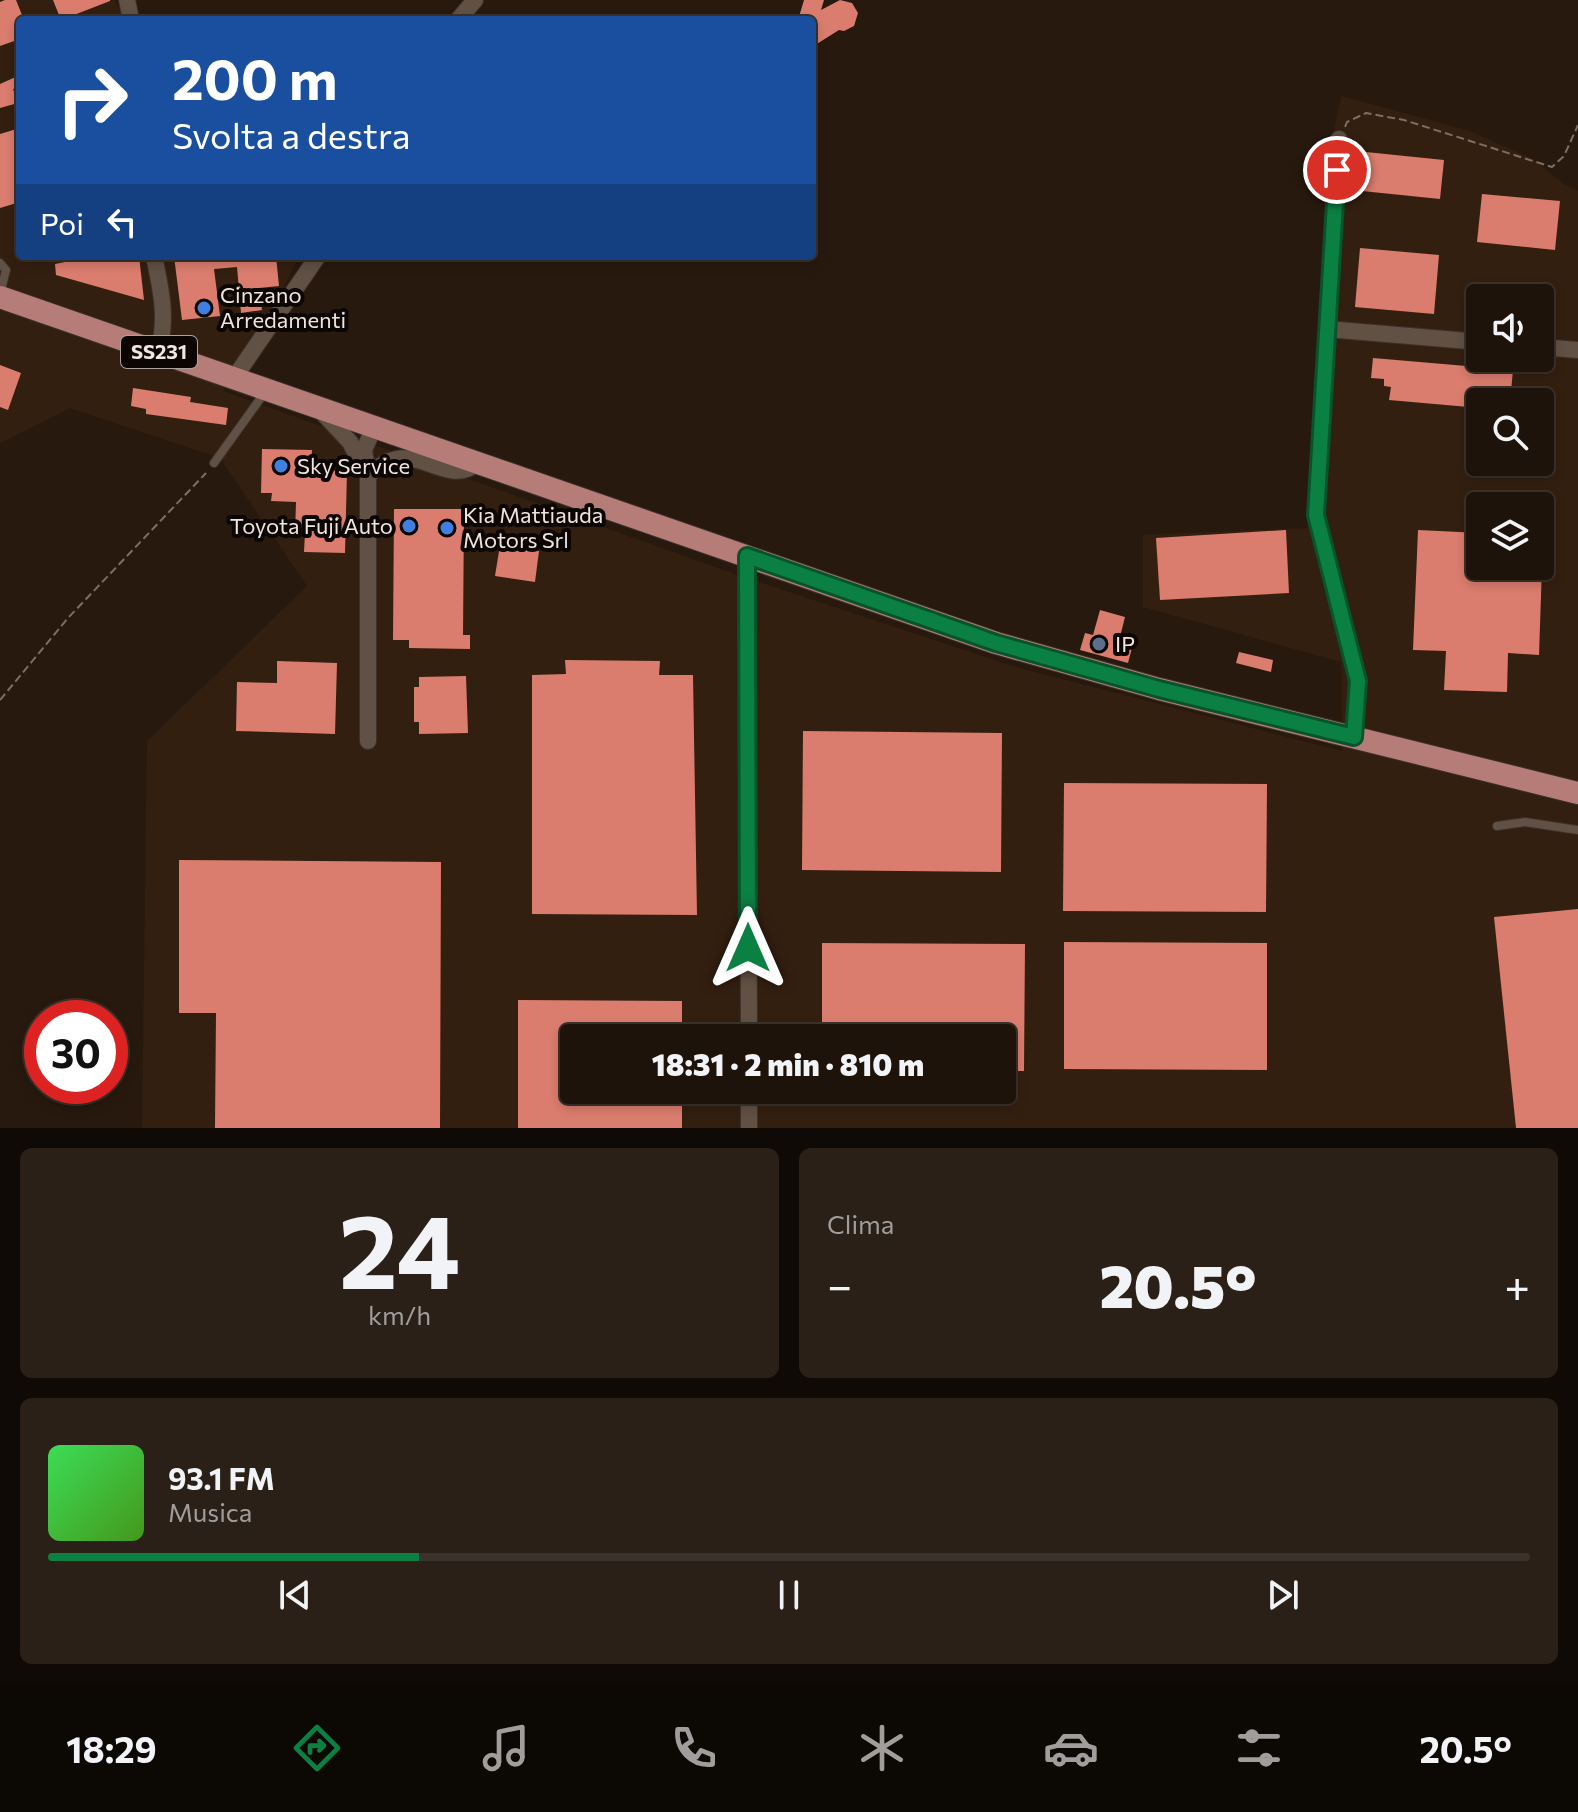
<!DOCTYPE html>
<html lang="it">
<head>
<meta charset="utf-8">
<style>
  :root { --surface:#1d130a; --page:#2a2018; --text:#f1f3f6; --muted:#a09e9c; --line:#3b322b; --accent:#0b8043 }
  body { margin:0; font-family:Commissioner,sans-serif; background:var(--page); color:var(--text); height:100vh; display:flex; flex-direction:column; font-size:30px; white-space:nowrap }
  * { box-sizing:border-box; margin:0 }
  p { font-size:26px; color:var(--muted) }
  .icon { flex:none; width:44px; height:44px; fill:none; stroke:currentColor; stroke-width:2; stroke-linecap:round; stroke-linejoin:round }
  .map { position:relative; height:1128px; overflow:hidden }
  .panel { display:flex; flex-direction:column; gap:20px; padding:20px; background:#100a06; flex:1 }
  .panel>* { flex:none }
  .hud { position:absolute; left:16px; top:16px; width:800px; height:244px; border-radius:8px; box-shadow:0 4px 12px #0003,0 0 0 2px var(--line); background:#1a4fa0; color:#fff; overflow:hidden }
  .buttons { position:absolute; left:1466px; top:284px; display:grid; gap:16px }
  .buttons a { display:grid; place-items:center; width:88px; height:88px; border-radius:8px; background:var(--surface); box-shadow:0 4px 12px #0003,0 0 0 2px var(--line); font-size:40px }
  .speed { position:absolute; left:24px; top:1000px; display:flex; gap:16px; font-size:40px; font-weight:700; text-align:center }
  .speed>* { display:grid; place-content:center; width:104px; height:104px; border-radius:50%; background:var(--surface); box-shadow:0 4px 12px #0003,0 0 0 2px var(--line); line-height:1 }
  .speed .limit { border:12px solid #d22; background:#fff; color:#111 }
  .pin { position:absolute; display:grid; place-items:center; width:68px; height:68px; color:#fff; margin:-34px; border:4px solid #fff; border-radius:50%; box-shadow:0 2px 8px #0007 }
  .me { position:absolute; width:88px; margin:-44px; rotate:0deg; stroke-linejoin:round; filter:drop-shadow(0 0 6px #0008) }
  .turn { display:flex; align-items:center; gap:28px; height:168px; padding:0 24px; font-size:36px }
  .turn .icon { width:104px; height:104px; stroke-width:2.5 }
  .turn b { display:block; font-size:56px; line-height:68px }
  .then { display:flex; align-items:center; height:76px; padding:0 24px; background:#0003; gap:16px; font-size:30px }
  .big { font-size:60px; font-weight:800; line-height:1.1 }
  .panel .tile { flex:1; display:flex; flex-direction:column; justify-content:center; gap:12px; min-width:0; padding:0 28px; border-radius:12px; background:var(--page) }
  .panel .dial { align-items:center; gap:0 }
  .dial b { font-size:104px; line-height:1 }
  .song { display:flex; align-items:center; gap:24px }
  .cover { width:96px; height:96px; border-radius:12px; background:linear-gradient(135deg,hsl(130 70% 55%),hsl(100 70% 35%)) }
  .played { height:8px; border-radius:4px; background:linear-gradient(90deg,var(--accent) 25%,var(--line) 25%) }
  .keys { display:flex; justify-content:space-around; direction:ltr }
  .heat { display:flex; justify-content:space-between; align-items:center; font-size:44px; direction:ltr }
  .panel .tiles { flex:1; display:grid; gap:20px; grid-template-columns:1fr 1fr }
  .tile:last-child { grid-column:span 2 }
  .trip { position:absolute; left:560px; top:1024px; width:456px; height:80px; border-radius:8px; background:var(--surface); box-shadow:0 4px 12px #0003,0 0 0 2px var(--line); font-weight:800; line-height:80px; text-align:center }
  .menu { display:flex; height:128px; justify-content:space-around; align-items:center; background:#0c0804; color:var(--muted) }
  .menu .icon { width:56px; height:56px }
  .menu .current { color:var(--accent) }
  .menu b { font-size:36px; color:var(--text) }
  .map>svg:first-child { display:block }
</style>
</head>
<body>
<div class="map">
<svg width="1578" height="1128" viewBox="0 0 1578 1128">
  <rect width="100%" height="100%" fill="#27190e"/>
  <path fill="#331f10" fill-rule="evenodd" d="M 0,0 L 115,0 L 123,20 L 20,20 L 20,256 L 299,256 L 270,314 L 231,366 L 223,391 L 729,572 L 1019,668 L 1342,751 L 1341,662 L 1143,607 L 1143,535 L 1308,528 L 1334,131 L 1341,96 L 1467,130 L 1533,159 L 1564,184 L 1578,191 L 1578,1128 L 142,1128 L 147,741 L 307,586 L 220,458 L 70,408 L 0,443 ZM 1480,298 L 1540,298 L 1540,358 L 1480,358 ZM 1480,402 L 1540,402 L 1540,462 L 1480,462 ZM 1480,506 L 1540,506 L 1540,566 L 1480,566 ZM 574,1038 L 1002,1038 L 1002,1090 L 574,1090 Z"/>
  <g fill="#da7d6e">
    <path d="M 5,0 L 16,0 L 24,20 L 20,20 L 20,39 L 0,46 L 0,2 Z"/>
    <path d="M 53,0 L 110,0 L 110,1 L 61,20 Z"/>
    <path d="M 804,0 L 824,0 L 821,10 L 840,0 L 852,3 L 858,13 L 854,26 L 844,31 L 839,30 L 812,47 L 812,20 L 798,20 Z"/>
    <path d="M 20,75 L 20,87 L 13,89 L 18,103 L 0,108 L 0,84 Z"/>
    <path d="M 20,128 L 20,202 L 0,208 L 0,134 Z"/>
    <path d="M 1366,152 L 1444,160 L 1440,199 L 1362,191 Z"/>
    <path d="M 1482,194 L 1560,201 L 1555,250 L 1477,242 Z"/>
    <path d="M 1360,248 L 1439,255 L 1434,314 L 1355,307 Z"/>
    <path d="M 95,256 L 139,256 L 144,300 L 56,275 L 55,264 Z"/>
    <path d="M 174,256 L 276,256 L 279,286 L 259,288 L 262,310 L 241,313 L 237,267 L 214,269 L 220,316 L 182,320 Z"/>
    <path d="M 1373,358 L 1513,370 L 1510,402 L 1480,402 L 1480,408 L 1389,400 L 1391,387 L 1384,386 L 1384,379 L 1371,378 Z"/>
    <path d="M 0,365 L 21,373 L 8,410 L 0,407 Z"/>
    <path d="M 133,388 L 191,397 L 190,402 L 228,408 L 226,425 L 146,414 L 146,409 L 131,406 Z"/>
    <path d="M 262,449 L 312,450 L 311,470 L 347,471 L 345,553 L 304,552 L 305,533 L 295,533 L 296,502 L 271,501 L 272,493 L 261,493 Z"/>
    <path d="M 394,509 L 464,509 L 463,635 L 470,635 L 470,649 L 409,648 L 409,640 L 393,640 Z"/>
    <path d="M 1286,530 L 1289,593 L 1160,600 L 1156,538 Z"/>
    <path d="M 1418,530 L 1480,533 L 1480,566 L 1542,566 L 1539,655 L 1508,653 L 1507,692 L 1444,690 L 1446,651 L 1413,650 Z"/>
    <path d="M 500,545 L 539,551 L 535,582 L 495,576 Z"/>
    <path d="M 1100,610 L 1125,617 L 1119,641 L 1133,644 L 1128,663 L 1080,650 L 1085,633 L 1093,635 Z"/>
    <path d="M 1239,652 L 1273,660 L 1271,672 L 1236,663 Z"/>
    <path d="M 565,660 L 660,661 L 659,675 L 693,675 L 697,915 L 532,914 L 532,675 L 566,674 Z"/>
    <path d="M 277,661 L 337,663 L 335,734 L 236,731 L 237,682 L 277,683 Z"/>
    <path d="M 466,676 L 468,733 L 419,734 L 419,722 L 414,722 L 414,687 L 419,687 L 419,677 Z"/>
    <path d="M 803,731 L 1002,733 L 1001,872 L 802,870 Z"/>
    <path d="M 1064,783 L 1267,784 L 1266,912 L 1063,911 Z"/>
    <path d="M 179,860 L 441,862 L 440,1128 L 215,1128 L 216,1013 L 179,1013 Z"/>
    <path d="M 1578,909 L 1578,1128 L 1516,1128 L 1494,917 Z"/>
    <path d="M 1064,942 L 1267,943 L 1267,1070 L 1064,1069 Z"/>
    <path d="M 822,943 L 1025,944 L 1024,1071 L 1002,1071 L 1002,1038 L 822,1038 Z"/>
    <path d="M 518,1000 L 682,1001 L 682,1038 L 574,1038 L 574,1090 L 682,1090 L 682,1128 L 518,1128 Z"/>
  </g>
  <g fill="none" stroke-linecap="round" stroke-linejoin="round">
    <g stroke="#3c312c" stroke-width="10">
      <g id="service">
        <path d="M 0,263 L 6,270 L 0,294"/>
        <path d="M 214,463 L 265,392"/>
        <path d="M 1497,826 L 1525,822 L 1578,830"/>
      </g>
    </g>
    <g stroke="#3c312c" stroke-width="18">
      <g id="minor">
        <path d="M 127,0 L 131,20"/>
        <path d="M 458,20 L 475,0"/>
        <path d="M 1339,139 L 1316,515 L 1358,681 L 1354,737"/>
        <path d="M 154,256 C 161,290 168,319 158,352"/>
        <path d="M 1327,329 L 1480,342"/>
        <path d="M 1540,347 L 1578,350"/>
        <path d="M 234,378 L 318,256"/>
        <path d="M 319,409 L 350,442 L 363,467"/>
        <path d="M 368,475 C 376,469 385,461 396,459 C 427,453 450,485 478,463"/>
        <path d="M 747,556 L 749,1038"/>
        <path d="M 368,741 L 368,475 L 364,450 L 374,427"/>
        <path d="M 749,1090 L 749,1128"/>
      </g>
    </g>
    <g stroke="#3c312c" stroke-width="24">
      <path id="primary" d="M 0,297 L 996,643 L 1159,689 L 1578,793"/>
    </g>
    <g stroke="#7b6f65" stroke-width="2" stroke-dasharray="8 4" stroke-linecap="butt">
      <path d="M 1345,127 L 1347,122 L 1366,113 L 1404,120 L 1552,167 L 1564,156 L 1578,125"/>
      <path d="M 0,700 L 68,618 L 206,473"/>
    </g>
    <use href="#service" stroke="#615044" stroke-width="8"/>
    <use href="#minor" stroke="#615044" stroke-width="16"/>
    <use href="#primary" stroke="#b67c78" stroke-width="22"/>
  </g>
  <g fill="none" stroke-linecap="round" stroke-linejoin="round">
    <g stroke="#07532c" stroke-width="20">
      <path id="route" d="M 748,948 L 747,556 L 996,643 L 1159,689 L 1354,737 L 1358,681 L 1316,515 L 1337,170"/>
    </g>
    <use href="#route" stroke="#0b8043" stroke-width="14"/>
  </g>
  <g fill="#3f7fe0" stroke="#0b0603" stroke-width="3">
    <circle cx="204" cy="308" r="8"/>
    <circle cx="281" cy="466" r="8"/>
    <circle cx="409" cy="526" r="8"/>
    <circle cx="447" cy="528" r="8"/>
  </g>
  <circle fill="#5c6f8a" stroke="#0b0603" stroke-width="3" cx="1099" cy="644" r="8"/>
  <g text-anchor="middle" stroke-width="8" stroke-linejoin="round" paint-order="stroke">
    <rect fill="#0b0603" stroke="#aba29c" stroke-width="2" x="121" y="336" width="76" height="32" rx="6"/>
    <g font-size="20" font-weight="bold" fill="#efe5de">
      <text x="159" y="359">SS231</text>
    </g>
    <g font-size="22" fill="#efe5de" stroke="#0b0603" text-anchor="start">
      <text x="220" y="303">Cinzano<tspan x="220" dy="25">Arredamenti</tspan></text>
      <text x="297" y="474">Sky Service</text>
      <text x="463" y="523">Kia Mattiauda<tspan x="463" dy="25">Motors Srl</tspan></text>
      <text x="393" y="534" text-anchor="end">Toyota Fuji Auto</text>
      <text x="1115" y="652">IP</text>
    </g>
  </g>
</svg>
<div class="buttons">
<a><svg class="icon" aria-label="sound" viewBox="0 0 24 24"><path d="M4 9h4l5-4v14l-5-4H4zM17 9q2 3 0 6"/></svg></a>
<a><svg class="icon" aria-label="search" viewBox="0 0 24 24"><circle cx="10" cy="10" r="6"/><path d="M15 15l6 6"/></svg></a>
<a><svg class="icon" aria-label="layers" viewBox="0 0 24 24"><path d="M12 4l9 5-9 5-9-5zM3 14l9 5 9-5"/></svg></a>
</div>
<div class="speed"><div class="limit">30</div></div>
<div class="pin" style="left:1337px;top:170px;background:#d93025"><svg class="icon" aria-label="arrive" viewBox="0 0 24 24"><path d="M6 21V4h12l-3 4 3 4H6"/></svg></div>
<svg class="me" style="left:748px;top:948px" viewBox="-20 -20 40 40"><path d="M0-17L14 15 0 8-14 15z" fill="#0b8043" stroke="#fff" stroke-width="4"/></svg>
<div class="trip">18:31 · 2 min · 810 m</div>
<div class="hud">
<div class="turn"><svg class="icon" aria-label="right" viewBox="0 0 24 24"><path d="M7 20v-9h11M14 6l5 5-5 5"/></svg><div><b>200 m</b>Svolta a destra</div></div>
<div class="then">Poi<svg class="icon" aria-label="left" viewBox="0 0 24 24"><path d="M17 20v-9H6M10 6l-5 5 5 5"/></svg></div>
</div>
</div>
<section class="panel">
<div class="tiles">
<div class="tile dial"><b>24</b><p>km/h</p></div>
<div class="tile"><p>Clima</p>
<div class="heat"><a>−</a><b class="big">20.5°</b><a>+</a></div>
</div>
<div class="tile">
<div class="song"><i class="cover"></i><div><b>93.1 FM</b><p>Musica</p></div></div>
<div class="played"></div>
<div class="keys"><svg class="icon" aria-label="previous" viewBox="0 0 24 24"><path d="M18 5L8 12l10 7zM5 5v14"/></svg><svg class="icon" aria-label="pause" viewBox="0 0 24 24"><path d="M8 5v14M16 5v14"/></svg><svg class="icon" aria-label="next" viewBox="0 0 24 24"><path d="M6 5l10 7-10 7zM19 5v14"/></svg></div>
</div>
</div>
</section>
<nav class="menu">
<b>18:29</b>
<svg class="icon current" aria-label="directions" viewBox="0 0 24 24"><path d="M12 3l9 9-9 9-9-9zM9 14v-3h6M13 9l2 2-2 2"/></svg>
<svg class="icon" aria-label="music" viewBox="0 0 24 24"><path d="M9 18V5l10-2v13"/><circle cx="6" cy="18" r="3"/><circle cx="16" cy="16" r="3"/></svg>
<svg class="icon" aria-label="phone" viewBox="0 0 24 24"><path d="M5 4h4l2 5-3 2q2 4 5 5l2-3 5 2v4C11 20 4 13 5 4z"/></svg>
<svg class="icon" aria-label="climate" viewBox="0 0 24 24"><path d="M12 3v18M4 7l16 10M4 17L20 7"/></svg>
<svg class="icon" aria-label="car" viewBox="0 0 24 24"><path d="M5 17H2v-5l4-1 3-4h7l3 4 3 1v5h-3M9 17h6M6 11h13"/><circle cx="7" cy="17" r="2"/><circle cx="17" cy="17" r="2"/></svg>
<svg class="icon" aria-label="filters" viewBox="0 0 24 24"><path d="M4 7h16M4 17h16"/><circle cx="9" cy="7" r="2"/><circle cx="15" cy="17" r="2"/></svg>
<b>20.5°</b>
</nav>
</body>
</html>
